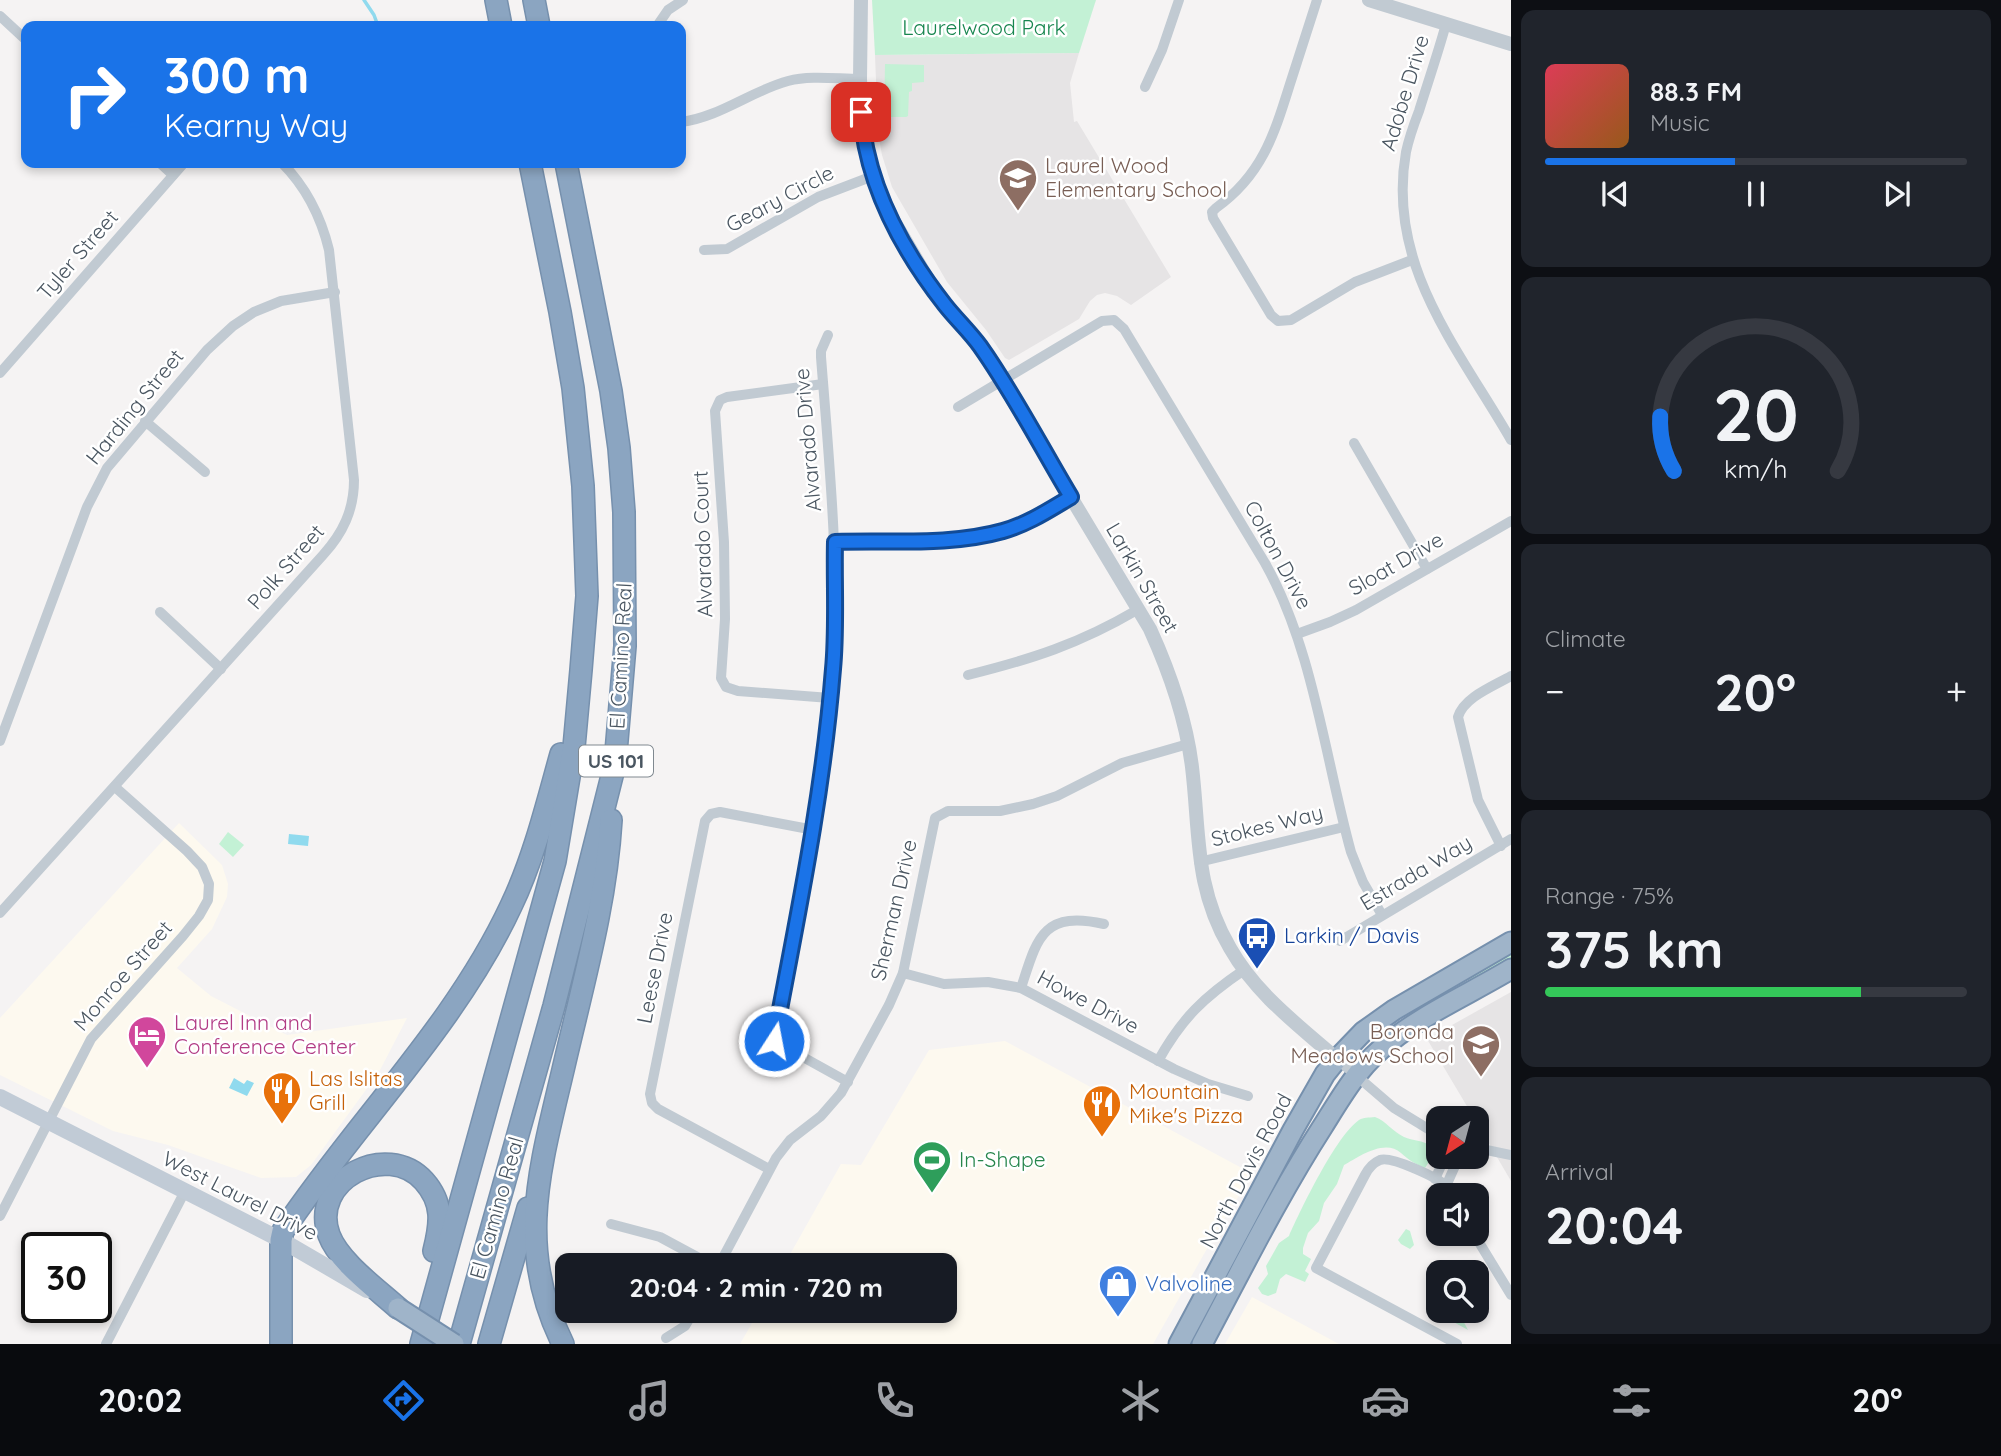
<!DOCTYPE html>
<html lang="en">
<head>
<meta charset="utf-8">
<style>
  :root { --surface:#171b24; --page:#20242c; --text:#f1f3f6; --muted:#9ea1a6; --line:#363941; --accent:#1a73e8 }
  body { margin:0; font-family:Quicksand,sans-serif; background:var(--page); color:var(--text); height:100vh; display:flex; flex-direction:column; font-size:26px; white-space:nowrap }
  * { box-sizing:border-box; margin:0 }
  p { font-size:23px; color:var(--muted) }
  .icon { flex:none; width:38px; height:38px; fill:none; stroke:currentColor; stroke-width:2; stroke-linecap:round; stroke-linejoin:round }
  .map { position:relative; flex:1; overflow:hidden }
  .panel { display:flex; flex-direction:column; gap:10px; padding:10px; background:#0d0f14; width:490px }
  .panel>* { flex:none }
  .guide { position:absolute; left:21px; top:21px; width:665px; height:147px; border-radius:14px; box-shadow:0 4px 10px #0003; background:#1a73e8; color:#fff; overflow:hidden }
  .needle { width:46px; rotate:216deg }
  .buttons { position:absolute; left:1426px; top:1106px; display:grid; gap:14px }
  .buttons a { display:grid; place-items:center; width:63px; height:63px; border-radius:14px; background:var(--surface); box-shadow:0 4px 10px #0003; font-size:35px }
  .speed { position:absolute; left:21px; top:1232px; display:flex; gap:14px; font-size:35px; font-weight:700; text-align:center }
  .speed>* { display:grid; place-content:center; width:91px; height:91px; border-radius:50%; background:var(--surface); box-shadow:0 4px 10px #0003; line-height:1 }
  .speed .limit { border:4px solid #111; border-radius:10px; background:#fff; color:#111 }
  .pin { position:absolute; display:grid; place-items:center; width:60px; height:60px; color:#fff; margin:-30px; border-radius:14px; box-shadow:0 4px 10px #0006 }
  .me { position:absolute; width:77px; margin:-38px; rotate:11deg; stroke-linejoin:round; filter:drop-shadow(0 0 5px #0008) }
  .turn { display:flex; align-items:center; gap:24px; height:147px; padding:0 28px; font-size:32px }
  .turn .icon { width:91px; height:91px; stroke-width:2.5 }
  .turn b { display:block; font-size:49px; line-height:60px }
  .big { font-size:52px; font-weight:800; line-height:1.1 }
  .panel .widget { flex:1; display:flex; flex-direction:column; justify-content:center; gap:10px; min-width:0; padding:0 24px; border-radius:14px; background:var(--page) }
  .panel .dial { align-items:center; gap:0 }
  .dial svg { height:182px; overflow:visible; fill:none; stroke:var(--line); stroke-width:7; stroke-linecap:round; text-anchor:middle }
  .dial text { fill:var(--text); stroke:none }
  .song { display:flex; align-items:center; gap:21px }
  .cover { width:84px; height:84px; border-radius:10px; background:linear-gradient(135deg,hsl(350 70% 55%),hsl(30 70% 35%)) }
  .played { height:7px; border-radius:4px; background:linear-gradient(90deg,var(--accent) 45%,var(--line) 45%) }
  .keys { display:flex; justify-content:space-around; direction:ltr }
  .heat { display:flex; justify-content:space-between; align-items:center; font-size:38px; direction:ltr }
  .charge { height:10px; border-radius:5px; background:linear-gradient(90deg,#34c759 75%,var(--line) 0) }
  .trip { position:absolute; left:555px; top:1253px; width:402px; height:70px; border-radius:14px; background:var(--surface); box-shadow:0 4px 10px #0003; font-weight:800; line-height:70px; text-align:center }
  .dock { display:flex; height:112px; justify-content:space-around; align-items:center; background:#090b0e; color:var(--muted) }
  .dock .icon { width:49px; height:49px }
  .dock .on { color:var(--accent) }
  .dock b { font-size:32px; color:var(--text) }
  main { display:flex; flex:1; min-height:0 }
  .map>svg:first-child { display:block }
</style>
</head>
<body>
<main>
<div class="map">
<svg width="1511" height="1344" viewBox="0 0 1511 1344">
  <rect width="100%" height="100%" fill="#f5f3f3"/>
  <g fill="#fdf9ef">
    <path d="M 179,823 L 222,865 L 228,884 L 227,897 L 212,929 L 177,968 L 211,996 L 287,1035 L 407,1018 L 379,1072 L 311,1165 L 296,1177 L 261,1178 L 168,1145 L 113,1131 L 0,1075 L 0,1018 Z"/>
    <path d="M 1005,1041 L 1253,1174 L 1221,1224 L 1153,1344 L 740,1344 L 759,1311 L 945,1311 L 945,1265 L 784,1265 L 841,1164 L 861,1165 L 929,1050 Z"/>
    <path d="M 1252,1297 L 1339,1344 L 1225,1344 Z"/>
  </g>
  <g fill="#e6e4e5">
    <path d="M 1079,53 L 1070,83 L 1074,122 L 1077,121 L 1171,277 L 1131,305 L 1117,296 L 1105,293 L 1097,295 L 1090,301 L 1079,319 L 1009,360 L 1005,358 L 986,330 L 947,282 L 892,187 L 882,155 L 878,133 L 875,55 Z"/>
    <path d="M 1511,992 L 1511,1181 L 1477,1123 L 1477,1118 L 1474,1118 L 1427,1039 Z"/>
  </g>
  <g fill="#c3f1d5">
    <path d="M 872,0 L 1096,0 L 1079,53 L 875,55 Z"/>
    <path d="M 885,64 L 924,65 L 924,82 L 912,83 L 912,91 L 909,92 L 908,116 L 906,117 L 884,117 Z"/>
    <path d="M 228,832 L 244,845 L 233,857 L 219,844 Z"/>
    <path d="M 1511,949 L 1511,960 L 1471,984 L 1467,978 Z"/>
    <path d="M 1375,1117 C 1386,1121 1393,1132 1404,1137 C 1413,1141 1422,1140 1432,1146 L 1434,1154 L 1425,1168 C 1414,1163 1410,1161 1401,1153 C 1385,1138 1358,1157 1344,1165 L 1337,1184 L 1324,1203 L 1319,1221 L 1308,1233 L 1303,1248 L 1303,1254 L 1311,1259 L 1305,1271 L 1309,1274 L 1305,1282 L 1286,1274 L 1280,1279 L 1276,1293 L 1268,1296 L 1262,1294 L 1258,1288 L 1268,1274 L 1266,1266 L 1279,1243 L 1289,1236 C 1301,1209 1336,1136 1359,1120 C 1364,1117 1368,1118 1375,1117 Z"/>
    <path d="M 1406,1229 L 1410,1231 L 1414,1245 L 1410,1249 L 1401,1244 L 1398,1240 Z"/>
    <path d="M 1438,1299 L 1438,1311 L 1458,1311 L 1468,1330 L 1432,1310 Z"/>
  </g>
  <g fill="#90daee">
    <path d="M 289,834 L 309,836 L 308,846 L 288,844 Z"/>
    <path d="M 234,1078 L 244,1084 L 247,1080 L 254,1083 L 247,1096 L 229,1088 Z"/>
  </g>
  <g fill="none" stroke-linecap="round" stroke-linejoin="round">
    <path stroke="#90daee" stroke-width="3.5" d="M 364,0 L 374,15 L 378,26"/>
    <g stroke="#7690ad" stroke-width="23">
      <g id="trunk">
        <path d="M 1179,1344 L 1293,1130 L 1325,1074 L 1337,1059 L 1363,1032 L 1394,1010 L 1511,942"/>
        <path d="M 1202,1344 C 1241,1271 1278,1196 1323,1126 C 1340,1099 1356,1071 1380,1050 C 1418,1016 1468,995 1511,969"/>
      </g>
    </g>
    <g stroke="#7690ad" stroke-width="24">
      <g id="motorway">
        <path d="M 496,0 L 501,26"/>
        <path d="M 534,0 L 539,26"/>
        <path d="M 398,1308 C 377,1289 339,1262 329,1235 C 309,1180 387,1140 424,1181 C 432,1190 438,1201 439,1214 C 440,1227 437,1239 434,1251"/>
        <path d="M 281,1344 L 281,1240 L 283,1231 C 356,1122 455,1026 511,906 C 534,858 547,804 561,754"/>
        <path d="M 421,1344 L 555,861 L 574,747 L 581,670 L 587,596 L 583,486 L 573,388 L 560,312 L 530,163"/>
        <path d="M 459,1344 L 554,1006 L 615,764 L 625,646 L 624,512 L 619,448 L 611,391 L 566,163"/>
        <path d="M 489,1344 L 528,1208"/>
        <path d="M 563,1344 C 515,1248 540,1168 563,1070 C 582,987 606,905 611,820"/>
      </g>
    </g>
    <g stroke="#c1cad2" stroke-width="10">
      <path d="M 1317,0 C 1308,28 1299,56 1290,84 C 1274,135 1262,175 1216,208 L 1212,212 L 1213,218 L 1271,315 L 1278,321 L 1291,320 L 1355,282 L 1412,260"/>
      <path d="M 0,16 L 26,40"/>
      <path d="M 1446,24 C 1438,53 1428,82 1419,111 C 1414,124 1409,138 1406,152 C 1386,265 1458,348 1511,440"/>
      <path d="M 657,26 L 668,10 L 683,0"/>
      <path d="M 1145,87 L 1162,50 L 1179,0"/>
      <path d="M 681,122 C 720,117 751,91 788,81 C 811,75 837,79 860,79"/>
      <path d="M 160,163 L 173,175"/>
      <path d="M 704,250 L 727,249 L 818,197 L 873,176"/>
      <path d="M 828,335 L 821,351 L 821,357 C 829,459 839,561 834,664 C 827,791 797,917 774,1041 L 848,1082"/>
      <path d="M 0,373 L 184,163"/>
      <path d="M 823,384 L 727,397 L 720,400 L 715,411 L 724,542 L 725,619 L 721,678 L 726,687 L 738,691 L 830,698"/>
      <path d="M 958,407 L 1102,321 L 1114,320 L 1124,329 L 1265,563 C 1313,648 1325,758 1351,852 L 1363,882 L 1382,915"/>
      <path d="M 145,421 L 205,472"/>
      <path d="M 1354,443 L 1427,569"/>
      <path d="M 835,542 C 888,540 951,546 1003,531 C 1028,524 1049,510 1071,497"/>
      <path d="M 160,612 L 221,669"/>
      <path d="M 1297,634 L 1330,622 L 1356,610 L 1511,521"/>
      <path d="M 968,675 C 1032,659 1079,644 1137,610"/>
      <path d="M 0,741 L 87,507 L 107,468 L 207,350 L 233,326 L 254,312 L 281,301 L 335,292"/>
      <path d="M 1501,846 L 1478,800 L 1458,717 C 1464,697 1494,686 1511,676"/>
      <path d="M 1199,862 L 1344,827"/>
      <path d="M 0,913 L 323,555 C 343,533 354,510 354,480 L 329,250 C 321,217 306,187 282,163"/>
      <path d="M 1340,941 L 1511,839"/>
      <path d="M 903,973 L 944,984 L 988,982 L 1021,988 L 1174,1069 L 1208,1084 L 1248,1096"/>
      <path d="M 1021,988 C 1037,939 1042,910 1104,924"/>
      <path d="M 1337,1059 L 1394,1108 L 1438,1135"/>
      <path d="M 1158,1061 C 1182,1018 1204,997 1244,970"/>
      <path d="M 1477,1148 L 1511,1155"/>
      <path d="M 769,1169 L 658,1109 L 652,1103 L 650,1094 L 705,821 L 711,814 L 720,812 L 814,830"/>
      <path d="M 1435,1179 L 1445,1157"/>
      <path d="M 1446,1186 L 1459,1157"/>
      <path d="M 1451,1195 C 1449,1192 1448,1188 1446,1186 C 1437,1177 1391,1156 1380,1160 C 1373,1163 1368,1169 1365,1175 L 1316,1268 L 1457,1344"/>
      <path d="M 0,1216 L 91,1039 L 183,936 L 199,916 L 208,900 L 209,884 L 202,867 L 187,851 L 115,787"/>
      <path d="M 611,1224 L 660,1237 L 712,1265"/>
      <path d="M 1474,1234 L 1511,1295"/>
      <path d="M 719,1265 L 776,1158 L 790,1140 L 821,1116 L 841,1093 L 889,1005 L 903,973 L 935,818 L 948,811 L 1000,811 L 1033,804 L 1057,796 L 1122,763 L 1188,744"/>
      <path d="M 666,1338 L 685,1326 L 694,1311"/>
      <path d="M 106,1344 L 184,1193"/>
    </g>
    <g stroke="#c1cad2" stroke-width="14">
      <path d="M 861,0 L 860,79 L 863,138 L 869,163 L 885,206 L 932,286 L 988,359 L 1150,629 C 1170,673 1186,718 1192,767 C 1200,833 1194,887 1230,948 C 1256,994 1298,1025 1337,1059"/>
      <path d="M 1369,0 L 1511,44"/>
    </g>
    <path stroke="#c1cbd6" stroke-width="16" d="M 0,1097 L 281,1240 L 367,1290"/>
    <use href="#trunk" stroke="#9fb4c9" stroke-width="19"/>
    <use href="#motorway" stroke="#8ba5c1" stroke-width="21"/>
    <g stroke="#7690ad" stroke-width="23" stroke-linecap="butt">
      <path id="trunk-bridge" d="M 398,1308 L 454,1344"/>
    </g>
    <use href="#trunk-bridge" stroke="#9fb4c9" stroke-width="19"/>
  </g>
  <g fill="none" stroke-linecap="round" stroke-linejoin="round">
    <g stroke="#114b97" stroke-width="18">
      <path id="route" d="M 774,1041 C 797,918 823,795 833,669 C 837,627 834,584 835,542 C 890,540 950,546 1003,531 C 1028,524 1049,510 1071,497 C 1041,447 1014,394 980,346 C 969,331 956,319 945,305 C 902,250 866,183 861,112"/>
    </g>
    <use href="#route" stroke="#1a73e8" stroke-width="12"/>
  </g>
  <defs>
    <g id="school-pin" transform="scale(2.0125)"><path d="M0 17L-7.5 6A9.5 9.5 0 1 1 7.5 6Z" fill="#8d6e63" stroke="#fff"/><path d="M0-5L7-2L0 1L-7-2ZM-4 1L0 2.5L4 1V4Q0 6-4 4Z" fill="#fff"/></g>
    <g id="bus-pin" transform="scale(2.0125)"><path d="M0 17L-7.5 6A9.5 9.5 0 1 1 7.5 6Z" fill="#1a4fb4" stroke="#fff"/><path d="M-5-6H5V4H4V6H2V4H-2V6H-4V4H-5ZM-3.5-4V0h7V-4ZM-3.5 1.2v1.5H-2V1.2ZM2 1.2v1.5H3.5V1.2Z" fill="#fff"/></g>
    <g id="hotel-pin" transform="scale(2.0125)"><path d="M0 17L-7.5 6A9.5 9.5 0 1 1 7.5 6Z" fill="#d1479c" stroke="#fff"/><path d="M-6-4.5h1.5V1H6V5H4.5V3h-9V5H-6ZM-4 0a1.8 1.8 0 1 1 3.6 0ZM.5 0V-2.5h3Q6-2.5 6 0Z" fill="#fff"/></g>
    <g id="restaurant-pin" transform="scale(2.0125)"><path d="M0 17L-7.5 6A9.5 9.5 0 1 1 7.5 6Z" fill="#e8710a" stroke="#fff"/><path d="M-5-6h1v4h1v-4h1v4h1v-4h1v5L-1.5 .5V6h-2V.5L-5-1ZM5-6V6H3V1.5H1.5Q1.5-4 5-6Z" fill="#fff"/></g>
    <g id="stadium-pin" transform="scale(2.0125)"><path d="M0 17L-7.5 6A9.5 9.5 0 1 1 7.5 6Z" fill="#2e9e5b" stroke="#fff"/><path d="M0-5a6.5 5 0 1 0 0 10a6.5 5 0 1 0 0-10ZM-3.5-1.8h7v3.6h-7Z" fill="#fff"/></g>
    <g id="shop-pin" transform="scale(2.0125)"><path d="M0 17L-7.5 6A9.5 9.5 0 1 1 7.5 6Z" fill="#3f7fe0" stroke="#fff"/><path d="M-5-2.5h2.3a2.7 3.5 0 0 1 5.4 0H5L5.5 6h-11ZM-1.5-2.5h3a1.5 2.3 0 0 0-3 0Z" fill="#fff"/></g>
  </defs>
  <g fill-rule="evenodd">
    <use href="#school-pin" x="1018" y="178"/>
    <use href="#bus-pin" x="1257" y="936"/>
    <use href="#hotel-pin" x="147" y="1035"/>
    <use href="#school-pin" x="1481" y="1044"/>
    <use href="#restaurant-pin" x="282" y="1091"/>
    <use href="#restaurant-pin" x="1102" y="1104"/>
    <use href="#stadium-pin" x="932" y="1160"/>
    <use href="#shop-pin" x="1118" y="1284"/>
  </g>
  <g text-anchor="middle" stroke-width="5" stroke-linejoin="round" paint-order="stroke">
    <rect fill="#fff" stroke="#808990" stroke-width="2" x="579" y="745.5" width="74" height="31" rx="5"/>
    <g font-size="19" font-weight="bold" fill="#4a5661">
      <text x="616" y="768">US 101</text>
    </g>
    <g font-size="21" fill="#17864f" stroke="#fff">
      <text x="984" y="35">Laurelwood Park</text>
    </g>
    <g font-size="21" fill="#4a5661" stroke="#fff">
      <text transform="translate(1405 93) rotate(-73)" y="7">Adobe Drive</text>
      <text transform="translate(780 199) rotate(-28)" y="7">Geary Circle</text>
      <text transform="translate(78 255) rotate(-49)" y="7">Tyler Street</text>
      <text transform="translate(135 407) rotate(-51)" y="7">Harding Street</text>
      <text transform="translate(808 440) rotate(-95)" y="7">Alvarado Drive</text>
      <text transform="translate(703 544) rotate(-92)" y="7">Alvarado Court</text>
      <text transform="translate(1278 555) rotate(62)" y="7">Colton Drive</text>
      <text transform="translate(1396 564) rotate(-30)" y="7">Sloat Drive</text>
      <text transform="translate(286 567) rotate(-49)" y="7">Polk Street</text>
      <text transform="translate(1142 578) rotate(60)" y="7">Larkin Street</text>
      <text transform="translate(621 656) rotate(-87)" y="7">El Camino Real</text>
      <text transform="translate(1267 826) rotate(-14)" y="7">Stokes Way</text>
      <text transform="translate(1416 873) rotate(-31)" y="7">Estrada Way</text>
      <text transform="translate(894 910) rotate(-77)" y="7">Sherman Drive</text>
      <text transform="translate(655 968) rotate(-79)" y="7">Leese Drive</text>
      <text transform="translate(123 976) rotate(-49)" y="7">Monroe Street</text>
      <text transform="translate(1088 1002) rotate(28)" y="7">Howe Drive</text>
      <text transform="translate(1246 1171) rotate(-62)" y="7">North Davis Road</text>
      <text transform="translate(240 1196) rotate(27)" y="7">West Laurel Drive</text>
      <text transform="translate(497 1208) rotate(-74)" y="7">El Camino Real</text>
    </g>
    <g font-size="21" fill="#785e54" stroke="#fff" text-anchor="start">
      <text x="1045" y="173">Laurel Wood<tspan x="1045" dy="24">Elementary School</tspan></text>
      <text x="1454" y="1039" text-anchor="end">Boronda<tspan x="1454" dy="24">Meadows School</tspan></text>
    </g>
    <g font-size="21" fill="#164399" stroke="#fff" text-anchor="start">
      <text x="1284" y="943">Larkin / Davis</text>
    </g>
    <g font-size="21" fill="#b23c85" stroke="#fff" text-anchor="start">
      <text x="174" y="1030">Laurel Inn and<tspan x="174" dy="24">Conference Center</tspan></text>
    </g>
    <g font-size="21" fill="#c56008" stroke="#fff" text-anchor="start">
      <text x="309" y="1086">Las Islitas<tspan x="309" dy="24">Grill</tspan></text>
      <text x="1129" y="1099">Mountain<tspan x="1129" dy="24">Mike's Pizza</tspan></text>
    </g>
    <g font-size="21" fill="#27864d" stroke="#fff" text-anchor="start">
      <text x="959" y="1167">In-Shape</text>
    </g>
    <g font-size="21" fill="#366cbe" stroke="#fff" text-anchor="start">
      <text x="1145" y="1291">Valvoline</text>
    </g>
  </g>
</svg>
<div class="buttons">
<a><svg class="needle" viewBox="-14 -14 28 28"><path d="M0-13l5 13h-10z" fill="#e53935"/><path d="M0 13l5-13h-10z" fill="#9ea1a6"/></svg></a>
<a><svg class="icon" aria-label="sound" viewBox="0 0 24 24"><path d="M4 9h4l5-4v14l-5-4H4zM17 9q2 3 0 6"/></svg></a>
<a><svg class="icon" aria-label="search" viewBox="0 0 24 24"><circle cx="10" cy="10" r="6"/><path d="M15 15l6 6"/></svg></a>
</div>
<div class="speed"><div class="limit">30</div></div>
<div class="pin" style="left:861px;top:112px;background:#d93025"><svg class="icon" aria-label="arrive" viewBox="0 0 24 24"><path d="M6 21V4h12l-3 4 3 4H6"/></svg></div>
<svg class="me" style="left:774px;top:1041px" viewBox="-20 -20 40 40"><circle r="17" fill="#1a73e8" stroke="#fff" stroke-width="3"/><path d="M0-11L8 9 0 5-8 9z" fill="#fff"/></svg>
<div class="trip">20:04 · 2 min · 720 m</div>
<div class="guide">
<div class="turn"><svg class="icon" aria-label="right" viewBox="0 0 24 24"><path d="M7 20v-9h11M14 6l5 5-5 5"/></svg><div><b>300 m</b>Kearny Way</div></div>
</div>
</div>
<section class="panel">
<div class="widget">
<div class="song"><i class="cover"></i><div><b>88.3 FM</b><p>Music</p></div></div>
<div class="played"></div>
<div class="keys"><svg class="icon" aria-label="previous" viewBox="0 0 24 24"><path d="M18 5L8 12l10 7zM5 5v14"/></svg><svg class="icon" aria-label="pause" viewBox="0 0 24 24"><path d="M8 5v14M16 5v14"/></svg><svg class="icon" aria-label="next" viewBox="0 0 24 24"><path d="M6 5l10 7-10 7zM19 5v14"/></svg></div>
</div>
<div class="widget dial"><svg viewBox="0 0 100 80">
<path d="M14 69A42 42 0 1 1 86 69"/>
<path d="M14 69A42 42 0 0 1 8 45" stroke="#1a73e8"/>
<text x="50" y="56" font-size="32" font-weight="700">20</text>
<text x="50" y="72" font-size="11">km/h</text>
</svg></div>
<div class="widget"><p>Climate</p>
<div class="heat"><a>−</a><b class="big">20°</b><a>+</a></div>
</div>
<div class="widget"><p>Range · 75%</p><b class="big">375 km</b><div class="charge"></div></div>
<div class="widget"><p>Arrival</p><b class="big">20:04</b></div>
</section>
</main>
<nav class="dock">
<b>20:02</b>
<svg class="icon on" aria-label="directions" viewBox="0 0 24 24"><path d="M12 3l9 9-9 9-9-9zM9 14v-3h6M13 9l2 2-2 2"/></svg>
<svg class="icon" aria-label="music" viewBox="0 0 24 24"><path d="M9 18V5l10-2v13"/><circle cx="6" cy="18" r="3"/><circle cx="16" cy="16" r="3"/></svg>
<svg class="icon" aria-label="phone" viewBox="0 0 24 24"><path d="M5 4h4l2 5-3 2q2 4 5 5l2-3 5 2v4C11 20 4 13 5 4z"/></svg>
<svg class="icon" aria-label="climate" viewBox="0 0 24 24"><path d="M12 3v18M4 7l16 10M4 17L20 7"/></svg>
<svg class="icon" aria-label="car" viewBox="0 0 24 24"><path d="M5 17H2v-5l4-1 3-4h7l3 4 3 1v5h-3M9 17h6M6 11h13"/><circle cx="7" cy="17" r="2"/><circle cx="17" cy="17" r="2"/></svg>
<svg class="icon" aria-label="filters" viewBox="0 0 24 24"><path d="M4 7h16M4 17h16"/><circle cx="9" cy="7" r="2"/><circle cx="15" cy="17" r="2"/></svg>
<b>20°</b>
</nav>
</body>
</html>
